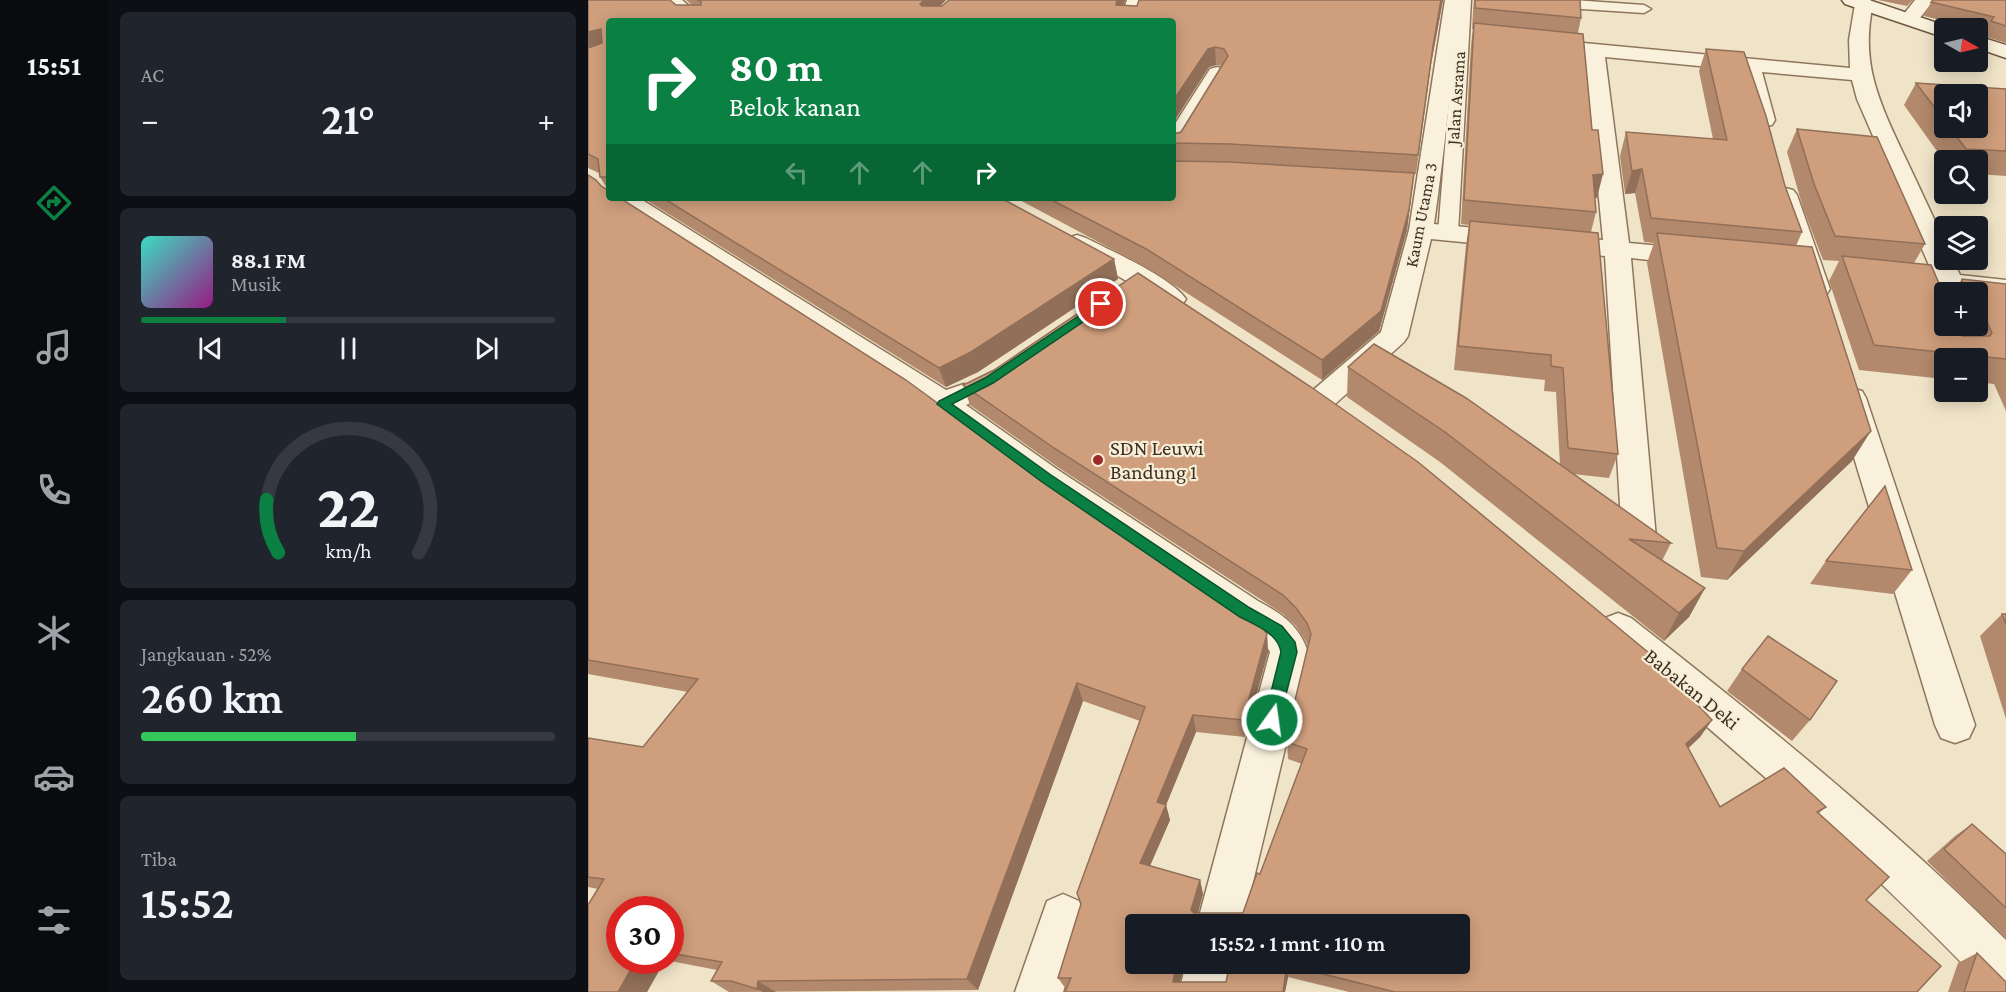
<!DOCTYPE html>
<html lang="id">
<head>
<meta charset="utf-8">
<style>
  :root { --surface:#171b24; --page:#20242c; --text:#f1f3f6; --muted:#9ea1a6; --line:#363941; --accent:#0b8043 }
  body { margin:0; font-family:"Crimson Pro",serif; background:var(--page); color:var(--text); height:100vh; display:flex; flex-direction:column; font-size:22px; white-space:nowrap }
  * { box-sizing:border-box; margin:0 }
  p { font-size:20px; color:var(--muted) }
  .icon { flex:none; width:33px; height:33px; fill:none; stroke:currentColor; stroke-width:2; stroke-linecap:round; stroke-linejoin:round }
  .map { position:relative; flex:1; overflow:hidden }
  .details { display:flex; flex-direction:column; gap:12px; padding:12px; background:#0d0f14; width:480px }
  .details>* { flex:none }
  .top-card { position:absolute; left:18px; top:18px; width:570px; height:183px; border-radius:6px; box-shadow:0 3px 15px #0003; background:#0b8043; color:#fff; overflow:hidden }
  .needle { width:39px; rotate:98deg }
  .buttons { position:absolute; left:1346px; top:18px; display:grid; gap:12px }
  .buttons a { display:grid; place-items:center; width:54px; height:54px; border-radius:6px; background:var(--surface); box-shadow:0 3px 15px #0003; font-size:30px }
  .speed { position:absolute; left:18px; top:896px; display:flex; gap:12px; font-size:30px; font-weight:700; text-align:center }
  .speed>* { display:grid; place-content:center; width:78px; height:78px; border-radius:50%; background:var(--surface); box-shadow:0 3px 15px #0003; line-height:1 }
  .speed .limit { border:9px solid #d22; background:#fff; color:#111 }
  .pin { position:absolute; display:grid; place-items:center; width:51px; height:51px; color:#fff; margin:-26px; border:3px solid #fff; border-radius:50%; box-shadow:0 2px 6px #0007 }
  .me { position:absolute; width:66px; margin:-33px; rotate:14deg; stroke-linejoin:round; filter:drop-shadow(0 0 4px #0008) }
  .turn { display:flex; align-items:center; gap:21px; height:126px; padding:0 24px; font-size:27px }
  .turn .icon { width:78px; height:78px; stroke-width:2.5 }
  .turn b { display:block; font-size:42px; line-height:51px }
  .lanes { display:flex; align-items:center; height:57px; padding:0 24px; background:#0003; justify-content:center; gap:30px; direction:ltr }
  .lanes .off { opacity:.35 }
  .big { font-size:45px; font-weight:600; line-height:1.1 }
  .details .tile { flex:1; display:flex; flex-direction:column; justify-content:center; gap:9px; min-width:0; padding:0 21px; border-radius:9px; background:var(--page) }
  .details .dial { align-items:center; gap:0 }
  .dial svg { height:156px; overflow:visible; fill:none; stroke:var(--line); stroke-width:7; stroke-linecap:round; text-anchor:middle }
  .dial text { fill:var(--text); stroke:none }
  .song { display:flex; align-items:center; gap:18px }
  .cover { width:72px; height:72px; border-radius:9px; background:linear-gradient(135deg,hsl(170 70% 55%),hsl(310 70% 35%)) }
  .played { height:6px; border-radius:3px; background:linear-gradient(90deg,var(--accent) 35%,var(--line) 35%) }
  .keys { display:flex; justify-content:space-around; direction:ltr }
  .heat { display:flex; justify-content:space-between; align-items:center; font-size:33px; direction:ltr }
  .charge { height:9px; border-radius:4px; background:linear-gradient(90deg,#34c759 52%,var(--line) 0) }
  .trip { position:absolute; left:537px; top:914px; width:345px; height:60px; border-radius:6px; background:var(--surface); box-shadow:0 3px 15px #0003; font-weight:600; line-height:60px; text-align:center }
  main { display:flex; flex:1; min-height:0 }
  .tabs { display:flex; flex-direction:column; width:108px; justify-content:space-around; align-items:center; background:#090b0e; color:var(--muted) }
  .tabs .icon { width:42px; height:42px }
  .tabs .on { color:var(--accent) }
  .tabs b { font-size:27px; color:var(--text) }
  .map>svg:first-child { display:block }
</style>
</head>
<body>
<main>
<nav class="tabs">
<b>15:51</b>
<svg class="icon on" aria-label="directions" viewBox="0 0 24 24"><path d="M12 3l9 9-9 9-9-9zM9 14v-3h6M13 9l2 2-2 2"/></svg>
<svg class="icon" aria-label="music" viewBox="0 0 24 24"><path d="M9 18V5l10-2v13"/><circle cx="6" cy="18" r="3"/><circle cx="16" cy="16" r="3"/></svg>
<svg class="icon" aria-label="phone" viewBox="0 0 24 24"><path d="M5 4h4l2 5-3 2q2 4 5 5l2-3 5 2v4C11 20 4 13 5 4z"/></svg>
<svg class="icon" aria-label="climate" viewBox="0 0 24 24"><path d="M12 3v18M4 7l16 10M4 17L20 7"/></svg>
<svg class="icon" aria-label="car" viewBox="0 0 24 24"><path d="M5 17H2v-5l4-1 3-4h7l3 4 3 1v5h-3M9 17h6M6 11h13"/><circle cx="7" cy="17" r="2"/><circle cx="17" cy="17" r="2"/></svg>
<svg class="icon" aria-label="filters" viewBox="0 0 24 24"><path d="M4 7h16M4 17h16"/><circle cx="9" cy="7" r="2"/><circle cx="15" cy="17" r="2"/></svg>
</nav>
<section class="details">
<div class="tile"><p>AC</p>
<div class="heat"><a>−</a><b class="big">21°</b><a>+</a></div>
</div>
<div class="tile">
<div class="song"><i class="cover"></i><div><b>88.1 FM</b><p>Musik</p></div></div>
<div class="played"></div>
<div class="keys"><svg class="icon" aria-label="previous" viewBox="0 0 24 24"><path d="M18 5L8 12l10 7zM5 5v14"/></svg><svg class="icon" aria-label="pause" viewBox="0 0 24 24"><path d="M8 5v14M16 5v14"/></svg><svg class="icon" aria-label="next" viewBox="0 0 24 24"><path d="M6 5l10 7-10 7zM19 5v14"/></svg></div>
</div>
<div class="tile dial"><svg viewBox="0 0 100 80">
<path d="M14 69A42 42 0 1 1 86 69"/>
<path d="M14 69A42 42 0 0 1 8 42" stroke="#0b8043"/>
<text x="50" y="56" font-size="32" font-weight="700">22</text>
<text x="50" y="72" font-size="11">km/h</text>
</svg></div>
<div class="tile"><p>Jangkauan · 52%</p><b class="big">260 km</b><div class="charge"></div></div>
<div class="tile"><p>Tiba</p><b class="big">15:52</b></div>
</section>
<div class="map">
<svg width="1418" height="992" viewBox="0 0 1418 992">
  <rect width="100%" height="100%" fill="#f0e4c8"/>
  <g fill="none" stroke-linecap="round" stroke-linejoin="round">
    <g stroke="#8d765c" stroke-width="3">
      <g id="lane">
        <path d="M 869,0 L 883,0 L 870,233 L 867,237 L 860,239 L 853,237 L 850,233 Z"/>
        <path d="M 908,0 L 985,0 L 1056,5 L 1063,9 L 1056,13 L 915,4 Z"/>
      </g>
    </g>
    <g stroke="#8d765c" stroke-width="3">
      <g id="street">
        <path d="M 73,0 L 94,0 L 119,21 L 98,21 Z"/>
        <path d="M 539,0 L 557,0 L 550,21 L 532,21 Z"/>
        <path d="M 857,0 L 875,0 C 863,74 857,149 846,224 L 1015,240 L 997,55 L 978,52 L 975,48 L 978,44 L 985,42 L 1262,68 L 1261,40 L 1267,4 L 1270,0 L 1282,0 L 1285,4 C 1272,63 1291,101 1315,153 C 1329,182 1342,211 1356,240 L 1356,260 L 1365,260 L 1372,275 L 1418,280 L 1418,296 L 1297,282 L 1293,276 L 1297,270 L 1306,268 L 1344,272 L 1269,99 L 1264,80 L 1174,72 L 1187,120 L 1184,125 L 1176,126 L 1168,125 L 1165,120 L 1153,70 L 1017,57 L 1041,243 L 1106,249 L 1115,252 L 1119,257 L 1115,262 L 1106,265 L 1043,258 L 1068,538 L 1063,547 L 1051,551 L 1039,547 L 1034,538 L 1017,256 L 843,239 L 820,336 L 816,342 L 746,405 L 735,408 L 724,405 L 720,398 L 724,391 L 793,332 L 821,230 Z"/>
        <path d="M 1327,0 L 1346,0 L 1328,23 L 1314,23 L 1312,19 Z"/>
        <path d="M 629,67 L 636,69 L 639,73 L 596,145 L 593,150 L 585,152 L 585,127 L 622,69 Z"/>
        <path d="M 1197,188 L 1205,190 L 1209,195 L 1242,289 L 1238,295 L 1229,297 L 1220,295 L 1216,289 L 1185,195 L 1189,190 Z"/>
        <path d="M 22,198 L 51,198 L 358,390 L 376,384 L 387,387 L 391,394 L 387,401 L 378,405 L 470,470 L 670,601 C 694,614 711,625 720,652 L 655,924 L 609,924 L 682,652 L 677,643 L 448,488 L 328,398 L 26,203 Z"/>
        <path d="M 489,235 L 498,238 C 523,251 583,277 598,299 L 594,305 L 584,307 L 574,305 L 544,284 L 480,248 L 476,243 L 480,238 Z"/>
        <path d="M 1263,388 L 1274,391 L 1278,398 L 1387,725 L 1381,738 L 1367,743 L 1353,738 L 1347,725 L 1248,398 L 1252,391 Z"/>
        <path d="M 1030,613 L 1043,618 C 1173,720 1301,823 1418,940 L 1418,992 L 1401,991 C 1281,865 1150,752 1017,640 L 1011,629 L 1017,618 Z"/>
        <path d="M 475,894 L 491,901 L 498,917 L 475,992 L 427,992 L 459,901 Z"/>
        <path d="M 598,963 L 646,963 L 639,992 L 591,992 Z"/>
      </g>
    </g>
    <g stroke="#6f573f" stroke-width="3">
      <g id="secondary">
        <path d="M 1254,0 L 1281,0 L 1364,28 L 1356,28 L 1356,37 L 1349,35 L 1257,4 Z"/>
        <path d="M 1389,36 L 1418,45 L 1418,58 L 1389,48 Z"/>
      </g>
    </g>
    <use href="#lane" fill="#faf1dc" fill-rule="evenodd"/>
    <use href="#street" fill="#faf1dc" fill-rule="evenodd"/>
    <use href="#secondary" fill="#faf1dc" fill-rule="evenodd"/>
  </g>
  <g fill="#b2896c" fill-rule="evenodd">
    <path d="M 0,0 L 82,0 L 88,5 L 104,5 L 98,0 L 358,0 L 352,6 L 354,6 L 361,0 L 537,0 L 536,5 L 549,6 L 551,0 L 855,0 L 843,64 L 828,174 L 826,174 L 819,230 L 791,331 L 734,380 L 563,270 L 428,198 L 585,198 L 585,143 L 600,143 L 585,143 L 585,134 L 593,132 L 634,66 L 628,65 L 621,67 L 585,123 L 585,21 L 21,21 L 21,198 L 32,198 L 318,380 L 441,470 L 641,606 L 673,625 L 679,634 L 680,652 L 657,737 L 608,732 L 578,805 L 582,820 L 562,866 L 612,880 L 615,894 L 610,913 L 655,913 L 669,873 L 672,874 L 714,764 L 700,759 L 699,742 L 701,739 L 701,725 L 720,646 L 718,642 L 708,626 L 695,614 L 471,468 L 382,405 L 375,385 L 406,370 L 550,273 L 723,387 L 830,462 L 1061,653 L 1124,720 L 1112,737 L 1100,748 L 1132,807 L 1196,768 L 1238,807 L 1231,813 L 1301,877 L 1278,900 L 1353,966 L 1329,992 L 761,992 L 700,977 L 697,992 L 477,992 L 478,989 L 470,978 L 493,904 L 489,893 L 552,721 L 495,701 L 390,990 L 141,992 L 123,981 L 129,970 L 77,960 L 59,992 L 0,992 L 0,905 L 10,889 L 0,887 L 0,738 L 55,747 L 100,692 L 0,674 L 0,175 L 8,180 L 13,186 L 20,190 L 12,177 L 11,173 L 0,168 ZM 32,909 L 82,909 L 82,960 L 32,960 ZM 548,924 L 872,924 L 872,963 L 642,963 L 638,982 L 592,982 L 596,963 L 548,963 Z"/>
    <path d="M 886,0 L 992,0 L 993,18 L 990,33 L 1009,198 L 1007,198 L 1008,212 L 1003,232 L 1030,454 L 1021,478 L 985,474 L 1083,543 L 1074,561 L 1117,588 L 1101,617 L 1076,641 L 852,462 L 759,397 L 760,367 L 972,465 L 968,392 L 956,391 L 957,380 L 866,370 L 878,245 L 881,225 L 873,224 L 883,45 L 885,29 L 884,29 L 885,11 Z"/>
    <path d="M 1290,0 L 1325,0 L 1319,6 Z"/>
    <path d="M 1418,0 L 1418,43 L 1395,36 L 1398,32 L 1389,29 L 1389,28 L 1385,28 L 1336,16 L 1343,2 Z"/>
    <path d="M 1118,49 L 1197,186 L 1214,232 L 1208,246 L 1264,461 L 1139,580 L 1113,577 L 1059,263 L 1066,243 L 1056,242 L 1047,193 L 1037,194 L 1032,156 L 1038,132 L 1125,139 L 1111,71 Z"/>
    <path d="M 1328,83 L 1418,89 L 1418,176 L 1389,174 L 1389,160 L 1356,161 L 1316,105 ZM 1356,94 L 1389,128 L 1356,128 Z"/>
    <path d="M 1209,129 L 1337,244 L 1326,263 L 1374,336 L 1378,336 L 1374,326 L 1389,326 L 1389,292 L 1365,292 L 1374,279 L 1418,284 L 1418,411 L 1406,384 L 1389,382 L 1389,358 L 1356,358 L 1356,379 L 1271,370 L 1241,281 L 1251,261 L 1235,260 L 1215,208 L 1199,152 Z"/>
    <path d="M 55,198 L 413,198 L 526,259 L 530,279 L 390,372 L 358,387 Z"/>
    <path d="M 1238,561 L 1324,570 L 1305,594 L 1222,584 Z"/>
    <path d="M 1414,614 L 1418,614 L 1418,719 L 1392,636 Z"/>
    <path d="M 1154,669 L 1222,720 L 1204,741 L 1139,691 Z"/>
    <path d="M 1384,824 L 1418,854 L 1418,938 L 1339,861 L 1367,836 Z"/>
    <path d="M 1389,953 L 1418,992 L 1360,992 L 1370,963 Z"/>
  </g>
  <g fill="#916f58">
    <path d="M 336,0 L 358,0 L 337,21 L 332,4 Z"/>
    <path d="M 529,0 L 537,0 L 531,21 L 528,5 Z"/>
    <path d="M 853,0 L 855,0 L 843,64 L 828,174 L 845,46 Z"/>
    <path d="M 13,29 L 21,44 L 0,53 L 0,32 Z"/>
    <path d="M 627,47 L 628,65 L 621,67 L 585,123 L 585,101 L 620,49 Z"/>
    <path d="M 1054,169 L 1047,193 L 1037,194 L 1044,171 Z"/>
    <path d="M 826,173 L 819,230 L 791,331 L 734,380 L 734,360 Z"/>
    <path d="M 1015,174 L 1009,198 L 999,199 L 1005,175 Z"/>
    <path d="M 526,259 L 530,279 L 390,372 L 358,387 L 351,368 Z"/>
    <path d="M 1283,431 L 1264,461 L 1139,580 L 1156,551 Z"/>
    <path d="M 1117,588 L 1101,617 L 1076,641 L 1091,613 Z"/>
    <path d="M 679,634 L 680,652 L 657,737 L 655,720 Z"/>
    <path d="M 489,683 L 495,701 L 390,990 L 379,979 Z"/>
    <path d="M 605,715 L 608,732 L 578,805 L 582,820 L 557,877 L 552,863 L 569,802 Z"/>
    <path d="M 1124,720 L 1112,737 L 1087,761 L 1098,744 Z"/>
    <path d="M 612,880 L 615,894 L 607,923 L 603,910 Z"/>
    <path d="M 48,960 L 77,960 L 59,992 L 30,992 Z"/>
    <path d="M 589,963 L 596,963 L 590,992 L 585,982 Z"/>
    <path d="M 699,965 L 700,977 L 697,992 L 695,992 Z"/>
    <path d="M 170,981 L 188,992 L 175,992 L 169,989 Z"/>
  </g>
  <g fill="#cf9f7d" stroke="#916f58" stroke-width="1.5" fill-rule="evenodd">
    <path d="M 0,0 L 82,0 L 88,5 L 113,5 L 113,2 L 110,0 L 336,0 L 332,4 L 334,6 L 354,6 L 361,0 L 529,0 L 528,5 L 549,6 L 551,0 L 853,0 L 845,46 L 830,155 L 642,144 L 585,143 L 585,134 L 593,132 L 640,56 L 636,49 L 627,47 L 620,49 L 585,101 L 585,21 L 21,21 L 21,177 L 12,177 L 10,159 L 0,154 L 0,48 L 14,43 L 13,29 L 0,32 Z"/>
    <path d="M 887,0 L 992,0 L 993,18 L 887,8 Z"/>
    <path d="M 1345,0 L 1418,0 L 1418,26 L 1403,21 L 1406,17 L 1343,2 Z"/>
    <path d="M 886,23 L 995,34 L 1004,130 L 1010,130 L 1015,174 L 1005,175 L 1008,212 L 876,200 Z"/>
    <path d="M 1118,49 L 1156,52 L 1178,116 L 1197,186 L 1214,232 L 1063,218 L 1054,169 L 1044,171 L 1038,132 L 1139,140 Z"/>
    <path d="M 1328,83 L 1418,89 L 1418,151 L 1378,149 L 1362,128 L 1389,128 L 1389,94 L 1356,94 L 1356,120 Z"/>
    <path d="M 1209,129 L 1289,137 L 1337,244 L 1247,236 L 1226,184 Z"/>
    <path d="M 585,161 L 642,162 L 826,173 L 821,210 L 793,311 L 734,360 L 560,250 L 460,198 L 585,198 Z"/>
    <path d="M 0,175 L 8,180 L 13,186 L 21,191 L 21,198 L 32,198 L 318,380 L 441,470 L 641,606 L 673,625 L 679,634 L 655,720 L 605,715 L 569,802 L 578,805 L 552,863 L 612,880 L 603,910 L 606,913 L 655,913 L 669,873 L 672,874 L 719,749 L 699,742 L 706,725 L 701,725 L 723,634 L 719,623 L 708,608 L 695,595 L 466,448 L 375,385 L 406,370 L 550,273 L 723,387 L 830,462 L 1061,653 L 1124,720 L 1098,744 L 1132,807 L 1196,768 L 1238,807 L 1229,812 L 1301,877 L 1278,900 L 1353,966 L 1329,992 L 807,992 L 699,965 L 695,992 L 477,992 L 483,978 L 470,978 L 493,904 L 489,893 L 557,707 L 489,683 L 379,979 L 170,981 L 169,989 L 143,981 L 123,981 L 134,962 L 82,953 L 82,909 L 32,909 L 32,960 L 48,960 L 30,992 L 0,992 L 0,905 L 16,879 L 0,877 L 0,738 L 55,747 L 110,679 L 0,660 ZM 548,924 L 872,924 L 872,963 L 642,963 L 638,982 L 585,982 L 589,963 L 548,963 Z"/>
    <path d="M 75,198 L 413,198 L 526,259 L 383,352 L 351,368 Z"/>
    <path d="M 882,221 L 1010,233 L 1030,454 L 980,448 L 975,368 L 963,366 L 963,355 L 870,346 Z"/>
    <path d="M 1069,233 L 1224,247 L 1283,431 L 1156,551 L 1129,548 Z"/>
    <path d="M 1254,256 L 1343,265 L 1356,295 L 1356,326 L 1369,326 L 1374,336 L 1402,336 L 1404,333 L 1389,300 L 1389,292 L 1374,292 L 1374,279 L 1418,284 L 1418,359 L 1286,345 Z"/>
    <path d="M 786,344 L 878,398 L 1083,543 L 1041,539 L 1117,588 L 1091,613 L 857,432 L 760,367 Z"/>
    <path d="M 1297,486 L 1324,570 L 1238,561 Z"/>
    <path d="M 1414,614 L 1418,614 L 1418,624 Z"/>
    <path d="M 1180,636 L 1249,681 L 1222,720 L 1154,669 Z"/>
    <path d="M 1384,824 L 1418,854 L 1418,908 L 1356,849 Z"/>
    <path d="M 1389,953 L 1418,982 L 1418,992 L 1376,992 Z"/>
  </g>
  <path fill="#0b8043" stroke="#07532c" stroke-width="1.5" d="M 513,301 L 519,304 L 517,307 L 405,383 L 364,404 L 463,475 L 662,608 L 694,626 L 707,642 L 709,652 L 690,725 L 684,727 L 678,725 L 676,720 L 693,652 C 690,633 667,625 652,617 L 454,482 L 349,404 L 351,401 L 397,378 Z"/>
  <circle fill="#9e2a2b" stroke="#f7eed8" stroke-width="2" cx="510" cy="460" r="6"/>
  <g text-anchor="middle" stroke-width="4.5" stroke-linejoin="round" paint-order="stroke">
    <g font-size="18" fill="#3d2e20" stroke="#f7eed8">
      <text transform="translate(868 98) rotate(-86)" y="6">Jalan Asrama</text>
      <text transform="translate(833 215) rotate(-79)" y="6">Kaum Utama 3</text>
    </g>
    <g font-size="21" fill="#3d2e20" stroke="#f7eed8" text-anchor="start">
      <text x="522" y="455">SDN Leuwi<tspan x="522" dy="24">Bandung 1</tspan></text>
    </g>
    <g font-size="21" fill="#3d2e20" stroke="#f7eed8">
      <text transform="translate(1104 689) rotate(39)" y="7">Babakan Deki</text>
    </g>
  </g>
</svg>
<div class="buttons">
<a><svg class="needle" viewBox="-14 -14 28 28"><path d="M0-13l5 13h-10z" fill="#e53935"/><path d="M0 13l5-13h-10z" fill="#9ea1a6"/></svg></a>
<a><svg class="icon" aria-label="sound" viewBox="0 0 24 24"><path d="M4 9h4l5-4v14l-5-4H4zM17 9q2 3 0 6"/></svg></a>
<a><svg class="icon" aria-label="search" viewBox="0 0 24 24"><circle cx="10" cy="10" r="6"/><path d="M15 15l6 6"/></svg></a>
<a><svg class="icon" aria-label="layers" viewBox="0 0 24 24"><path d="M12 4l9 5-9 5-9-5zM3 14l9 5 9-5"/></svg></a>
<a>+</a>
<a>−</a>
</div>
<div class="speed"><div class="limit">30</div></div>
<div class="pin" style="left:513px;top:304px;background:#d93025"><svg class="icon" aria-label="arrive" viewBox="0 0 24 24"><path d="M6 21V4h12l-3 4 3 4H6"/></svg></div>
<svg class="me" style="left:684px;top:720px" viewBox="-20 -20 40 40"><circle r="17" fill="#0b8043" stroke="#fff" stroke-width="3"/><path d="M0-11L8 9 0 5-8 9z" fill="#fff"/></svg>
<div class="trip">15:52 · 1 mnt · 110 m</div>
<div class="top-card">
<div class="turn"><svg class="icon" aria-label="right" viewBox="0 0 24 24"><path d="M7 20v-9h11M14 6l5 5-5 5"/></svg><div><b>80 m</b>Belok kanan</div></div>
<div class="lanes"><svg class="icon off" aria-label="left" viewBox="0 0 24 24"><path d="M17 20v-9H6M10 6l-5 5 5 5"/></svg><svg class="icon off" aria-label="ahead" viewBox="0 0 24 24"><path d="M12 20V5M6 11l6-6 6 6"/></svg><svg class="icon off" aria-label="ahead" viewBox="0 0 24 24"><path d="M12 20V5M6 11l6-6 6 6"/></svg><svg class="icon" aria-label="right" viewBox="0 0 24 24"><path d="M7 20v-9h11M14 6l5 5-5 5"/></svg></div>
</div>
</div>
</main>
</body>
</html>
